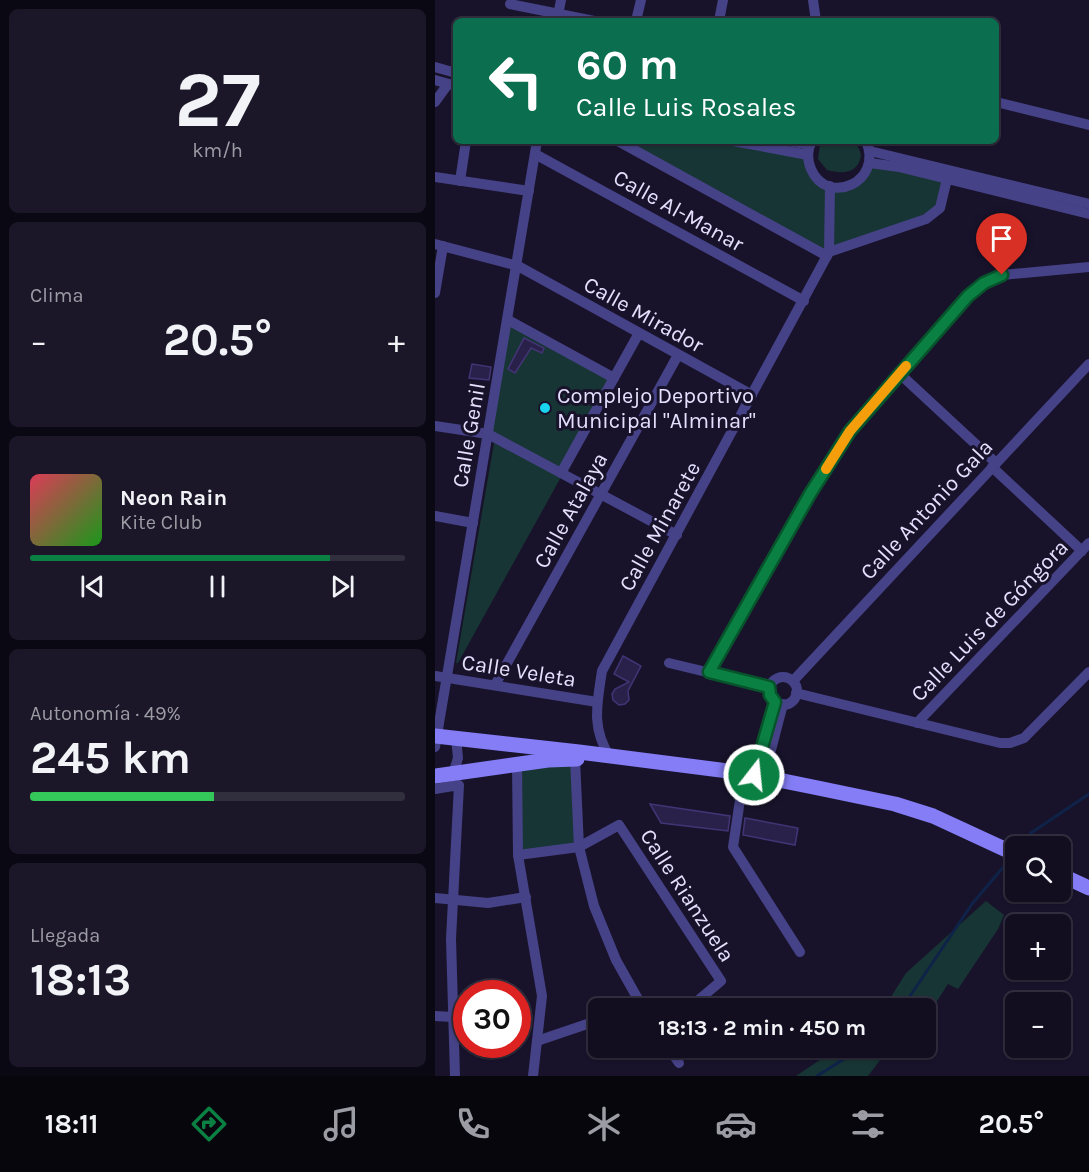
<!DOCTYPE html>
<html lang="es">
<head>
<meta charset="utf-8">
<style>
  :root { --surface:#120e20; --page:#1b1729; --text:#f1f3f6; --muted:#9c9ca5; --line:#312e3e; --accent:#0b8043 }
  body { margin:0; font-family:Karla,sans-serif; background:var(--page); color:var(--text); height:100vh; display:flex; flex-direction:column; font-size:22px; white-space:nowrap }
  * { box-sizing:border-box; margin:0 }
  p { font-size:20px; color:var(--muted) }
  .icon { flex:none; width:33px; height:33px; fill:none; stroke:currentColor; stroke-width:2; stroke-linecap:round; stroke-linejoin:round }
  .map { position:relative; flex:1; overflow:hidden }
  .side { display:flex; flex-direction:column; gap:9px; padding:9px; background:#0a0812; width:435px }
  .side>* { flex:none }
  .banner { position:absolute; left:18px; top:18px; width:546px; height:126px; border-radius:9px; box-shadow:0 2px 4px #0004,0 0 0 2px var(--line); background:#0b6e4f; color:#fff; overflow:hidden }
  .buttons { position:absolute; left:570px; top:836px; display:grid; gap:12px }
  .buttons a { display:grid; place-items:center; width:66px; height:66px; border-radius:9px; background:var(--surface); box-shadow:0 2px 4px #0004,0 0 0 2px var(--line); font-size:30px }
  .speed { position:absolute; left:18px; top:980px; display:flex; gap:12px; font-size:30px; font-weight:700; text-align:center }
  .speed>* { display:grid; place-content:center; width:78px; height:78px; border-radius:50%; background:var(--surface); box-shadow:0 2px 4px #0004,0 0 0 2px var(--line); line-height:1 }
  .speed .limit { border:9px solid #d22; background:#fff; color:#111 }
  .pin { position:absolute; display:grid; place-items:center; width:51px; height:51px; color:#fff; margin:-62px -26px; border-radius:50% 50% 50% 0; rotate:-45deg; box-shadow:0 0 6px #0007 }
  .pin .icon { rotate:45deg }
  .me { position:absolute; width:66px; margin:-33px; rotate:16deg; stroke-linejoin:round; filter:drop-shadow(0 0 4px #0008) }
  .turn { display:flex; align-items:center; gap:21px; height:126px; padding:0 24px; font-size:27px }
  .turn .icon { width:78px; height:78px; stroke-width:2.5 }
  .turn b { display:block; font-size:42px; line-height:51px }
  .big { font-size:45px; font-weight:700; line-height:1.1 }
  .side .card { flex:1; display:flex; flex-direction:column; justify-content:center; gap:9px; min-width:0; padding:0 21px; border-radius:9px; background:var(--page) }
  .side .dial { align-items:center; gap:0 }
  .dial b { font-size:78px; line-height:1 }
  .song { display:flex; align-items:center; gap:18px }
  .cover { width:72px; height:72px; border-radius:9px; background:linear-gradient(135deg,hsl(350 70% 55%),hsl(120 70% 35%)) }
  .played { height:6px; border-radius:3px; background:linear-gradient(90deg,var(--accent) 80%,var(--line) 80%) }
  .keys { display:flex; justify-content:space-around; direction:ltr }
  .heat { display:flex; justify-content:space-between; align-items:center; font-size:33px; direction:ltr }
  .charge { height:9px; border-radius:4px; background:linear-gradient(90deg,#34c759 49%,var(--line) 0) }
  .trip { position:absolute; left:153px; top:998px; width:348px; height:60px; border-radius:9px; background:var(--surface); box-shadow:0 2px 4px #0004,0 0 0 2px var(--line); font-weight:700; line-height:60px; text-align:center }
  .dock { display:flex; height:96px; justify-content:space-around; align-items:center; background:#07060d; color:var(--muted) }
  .dock .icon { width:42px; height:42px }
  .dock .selected { color:var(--accent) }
  .dock b { font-size:27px; color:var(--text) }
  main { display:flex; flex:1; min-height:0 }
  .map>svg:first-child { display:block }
</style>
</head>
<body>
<main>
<section class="side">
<div class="card dial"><b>27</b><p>km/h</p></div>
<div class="card"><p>Clima</p>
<div class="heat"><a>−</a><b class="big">20.5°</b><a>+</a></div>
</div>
<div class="card">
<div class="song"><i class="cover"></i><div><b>Neon Rain</b><p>Kite Club</p></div></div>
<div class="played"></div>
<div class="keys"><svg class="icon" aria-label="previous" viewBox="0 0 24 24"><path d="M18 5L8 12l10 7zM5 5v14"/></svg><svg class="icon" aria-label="pause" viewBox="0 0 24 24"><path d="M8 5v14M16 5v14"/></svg><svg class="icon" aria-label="next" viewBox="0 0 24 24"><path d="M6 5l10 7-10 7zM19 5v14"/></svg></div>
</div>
<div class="card"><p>Autonomía · 49%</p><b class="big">245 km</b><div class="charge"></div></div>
<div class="card"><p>Llegada</p><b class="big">18:13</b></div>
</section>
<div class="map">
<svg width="654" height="1076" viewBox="0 0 654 1076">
  <rect width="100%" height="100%" fill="#18132b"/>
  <g fill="#173534">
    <path d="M 183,141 L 298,141 L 373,155 L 381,178 L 411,187 L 435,163 L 512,179 L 505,208 L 394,252 Z"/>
    <path d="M 389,141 C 404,141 424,136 426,156 C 422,174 408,174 392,170 L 383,159 L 385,145 Z"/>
    <path d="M 73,320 L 179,378 L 126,473 L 53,434 Z"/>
    <path d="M 59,443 L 126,477 L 23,663 L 21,663 Z"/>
    <path d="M 140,759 L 144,847 L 83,855 L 82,764 Z"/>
    <path d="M 551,901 L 569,915 L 563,929 L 523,989 L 513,984 L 491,1018 L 490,1008 L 449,1008 L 471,973 Z"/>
    <path d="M 404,1047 L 471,1047 L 466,1055 L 454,1048 L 433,1076 L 361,1076 Z"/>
  </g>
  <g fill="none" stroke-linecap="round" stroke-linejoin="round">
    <g stroke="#0f2248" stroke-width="3">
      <path d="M 585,846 L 596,833 L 654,794"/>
      <path d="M 467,1008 L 537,904 L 576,858"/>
      <path d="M 382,1076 L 428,1047"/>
    </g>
  </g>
  <g fill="#2a214b" stroke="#433475" stroke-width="1.5">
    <path d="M 89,338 L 109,348 L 107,353 L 96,348 L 80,373 L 73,369 Z"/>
    <path d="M 37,364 L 56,367 L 54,380 L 34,378 Z"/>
    <path d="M 188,656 L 206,666 L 193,691 L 194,700 L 190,704 L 184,705 L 178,700 L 177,694 L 180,689 L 194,682 L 179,674 Z"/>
    <path d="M 215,804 L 295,816 L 293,831 L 226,823 Z"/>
    <path d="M 310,818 L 363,828 L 360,845 L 308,835 Z"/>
  </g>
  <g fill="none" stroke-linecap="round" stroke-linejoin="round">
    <g stroke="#464287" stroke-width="10">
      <path d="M 378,0 L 381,21"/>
      <path d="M 75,4 L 159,21"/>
      <path d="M 122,20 L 126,0"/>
      <path d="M 201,21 L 206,0"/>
      <path d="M 284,21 L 288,0"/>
      <path d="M 0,67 L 21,73"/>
      <path d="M 0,80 L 21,86"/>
      <path d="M 0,102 L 13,84"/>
      <path d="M 561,102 L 654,125"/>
      <path d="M 183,141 L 392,256"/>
      <path d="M 298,141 L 373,155"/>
      <path d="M 353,141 L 375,145"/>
      <path d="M 377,141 C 372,149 372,160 376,169 C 392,207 449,182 431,141"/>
      <path d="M 435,151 L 654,204"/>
      <path d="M 100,154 L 369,301"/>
      <path d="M 435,163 L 464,167 L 654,214"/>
      <path d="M 0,177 L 94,191"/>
      <path d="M 25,181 L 31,141"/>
      <path d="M 0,244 L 83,266 L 317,395"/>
      <path d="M 394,252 L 491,219 L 505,208 L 512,179"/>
      <path d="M 0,293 L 8,246"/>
      <path d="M 73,320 L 179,378"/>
      <path d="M 465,374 L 561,463"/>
      <path d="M 0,426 L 53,434 L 242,535"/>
      <path d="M 557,467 L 647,551"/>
      <path d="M 126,473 L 204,333"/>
      <path d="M 0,516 L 38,523"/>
      <path d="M 234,663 L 334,687"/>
      <path d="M 274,672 L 375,494 L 415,431 L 533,296 L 549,283 L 567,275 L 654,267"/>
      <path d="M 0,676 L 162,702"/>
      <circle cx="348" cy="691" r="14"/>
      <path d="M 358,681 L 654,364"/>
      <path d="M 60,685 L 243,355"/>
      <path d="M 361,693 L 565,743 L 575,743 L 589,738 L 654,672"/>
      <path d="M 482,723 L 654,543"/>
      <path d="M 0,747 L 102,141"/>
      <path d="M 175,757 C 156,728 162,704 167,671 L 394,252 L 395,186"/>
      <path d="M 140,759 L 144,847 L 159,906 L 181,960 L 208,1008"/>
      <path d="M 82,764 L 83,855 L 107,996 L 98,1076"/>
      <path d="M 309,773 L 298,847 L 365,952"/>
      <path d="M 18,774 L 23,758 L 21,738"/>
      <path d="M 319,775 L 340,702"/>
      <path d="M 329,777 L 348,704"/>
      <path d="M 0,789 L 24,785 L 16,939 L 20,1076"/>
      <path d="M 83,855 L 144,847 L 184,825 L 286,981 L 254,1008"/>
      <path d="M 0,898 L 53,903 L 91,897"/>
      <path d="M 0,1016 L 18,1017"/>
      <path d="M 102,1041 L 164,1020"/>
      <path d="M 233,1047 L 244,1063"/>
    </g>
    <g stroke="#847df6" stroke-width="15">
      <path d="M 0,736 L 144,752 L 309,773 L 383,788 L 460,804 L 498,816 L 580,854"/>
      <path d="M 0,776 L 113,760 L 142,759"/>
      <path d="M 626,875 L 654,888"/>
    </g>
  </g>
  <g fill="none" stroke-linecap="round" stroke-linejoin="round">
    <g stroke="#07532c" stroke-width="15">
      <path id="route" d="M 319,775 L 340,702 L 335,695 L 334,687 L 274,672 L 375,494 L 415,431 L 533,296 L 549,283 L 567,275"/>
    </g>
    <use href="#route" stroke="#0b8043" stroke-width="10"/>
    <path stroke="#f59e0b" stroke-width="10" d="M 391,469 L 415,431 L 471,366"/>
  </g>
  <circle fill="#19d4ef" stroke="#18132b" stroke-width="2" cx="110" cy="408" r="6"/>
  <g text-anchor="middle" stroke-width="6" stroke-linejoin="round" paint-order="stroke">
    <g font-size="22" fill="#e4e0fd" stroke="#18132b">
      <text transform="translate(244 210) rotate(29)" y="8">Calle Al-Manar</text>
      <text transform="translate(209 314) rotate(29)" y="8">Calle Mirador</text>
      <text transform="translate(33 435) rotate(-80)" y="8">Calle Genil</text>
      <text transform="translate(491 509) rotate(-47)" y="8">Calle Antonio Gala</text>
      <text transform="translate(135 510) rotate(-61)" y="8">Calle Atalaya</text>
      <text transform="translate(224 526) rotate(-61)" y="8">Calle Minarete</text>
      <text transform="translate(554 620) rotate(-46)" y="8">Calle Luis de Góngora</text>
      <text transform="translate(84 670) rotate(9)" y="8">Calle Veleta</text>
      <text transform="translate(253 895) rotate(57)" y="8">Calle Rianzuela</text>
    </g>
    <g font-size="22" fill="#e4e0fd" stroke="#18132b" text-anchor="start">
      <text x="122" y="403">Complejo Deportivo<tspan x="122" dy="25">Municipal "Alminar"</tspan></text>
    </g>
  </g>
</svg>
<div class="buttons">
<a><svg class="icon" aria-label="search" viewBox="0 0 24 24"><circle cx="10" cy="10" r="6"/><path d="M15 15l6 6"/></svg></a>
<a>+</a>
<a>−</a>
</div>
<div class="speed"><div class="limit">30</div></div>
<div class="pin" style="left:567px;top:275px;background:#d93025"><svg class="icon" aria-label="arrive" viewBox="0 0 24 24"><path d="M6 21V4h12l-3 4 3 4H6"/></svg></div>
<svg class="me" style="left:319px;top:775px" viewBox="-20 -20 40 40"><circle r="17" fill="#0b8043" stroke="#fff" stroke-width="3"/><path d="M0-11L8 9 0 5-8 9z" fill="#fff"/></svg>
<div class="trip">18:13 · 2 min · 450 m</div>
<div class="banner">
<div class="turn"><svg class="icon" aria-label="left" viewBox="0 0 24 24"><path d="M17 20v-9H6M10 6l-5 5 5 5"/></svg><div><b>60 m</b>Calle Luis Rosales</div></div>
</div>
</div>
</main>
<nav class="dock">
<b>18:11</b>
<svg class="icon selected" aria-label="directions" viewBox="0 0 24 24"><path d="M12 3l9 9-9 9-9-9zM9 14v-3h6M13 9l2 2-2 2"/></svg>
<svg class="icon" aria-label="music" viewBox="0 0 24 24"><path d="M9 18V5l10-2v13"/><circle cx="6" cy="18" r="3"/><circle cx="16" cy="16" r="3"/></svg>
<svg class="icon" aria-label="phone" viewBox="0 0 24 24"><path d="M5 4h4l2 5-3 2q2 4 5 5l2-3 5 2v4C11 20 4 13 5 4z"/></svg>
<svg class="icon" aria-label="climate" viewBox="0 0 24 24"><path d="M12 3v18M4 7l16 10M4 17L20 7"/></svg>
<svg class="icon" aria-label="car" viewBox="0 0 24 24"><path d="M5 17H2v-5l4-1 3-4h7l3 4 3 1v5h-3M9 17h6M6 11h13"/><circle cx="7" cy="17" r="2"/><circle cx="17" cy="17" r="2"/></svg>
<svg class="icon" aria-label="filters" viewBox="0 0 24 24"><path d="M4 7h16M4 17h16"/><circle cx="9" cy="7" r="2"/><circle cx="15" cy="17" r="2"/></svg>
<b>20.5°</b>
</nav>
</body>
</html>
